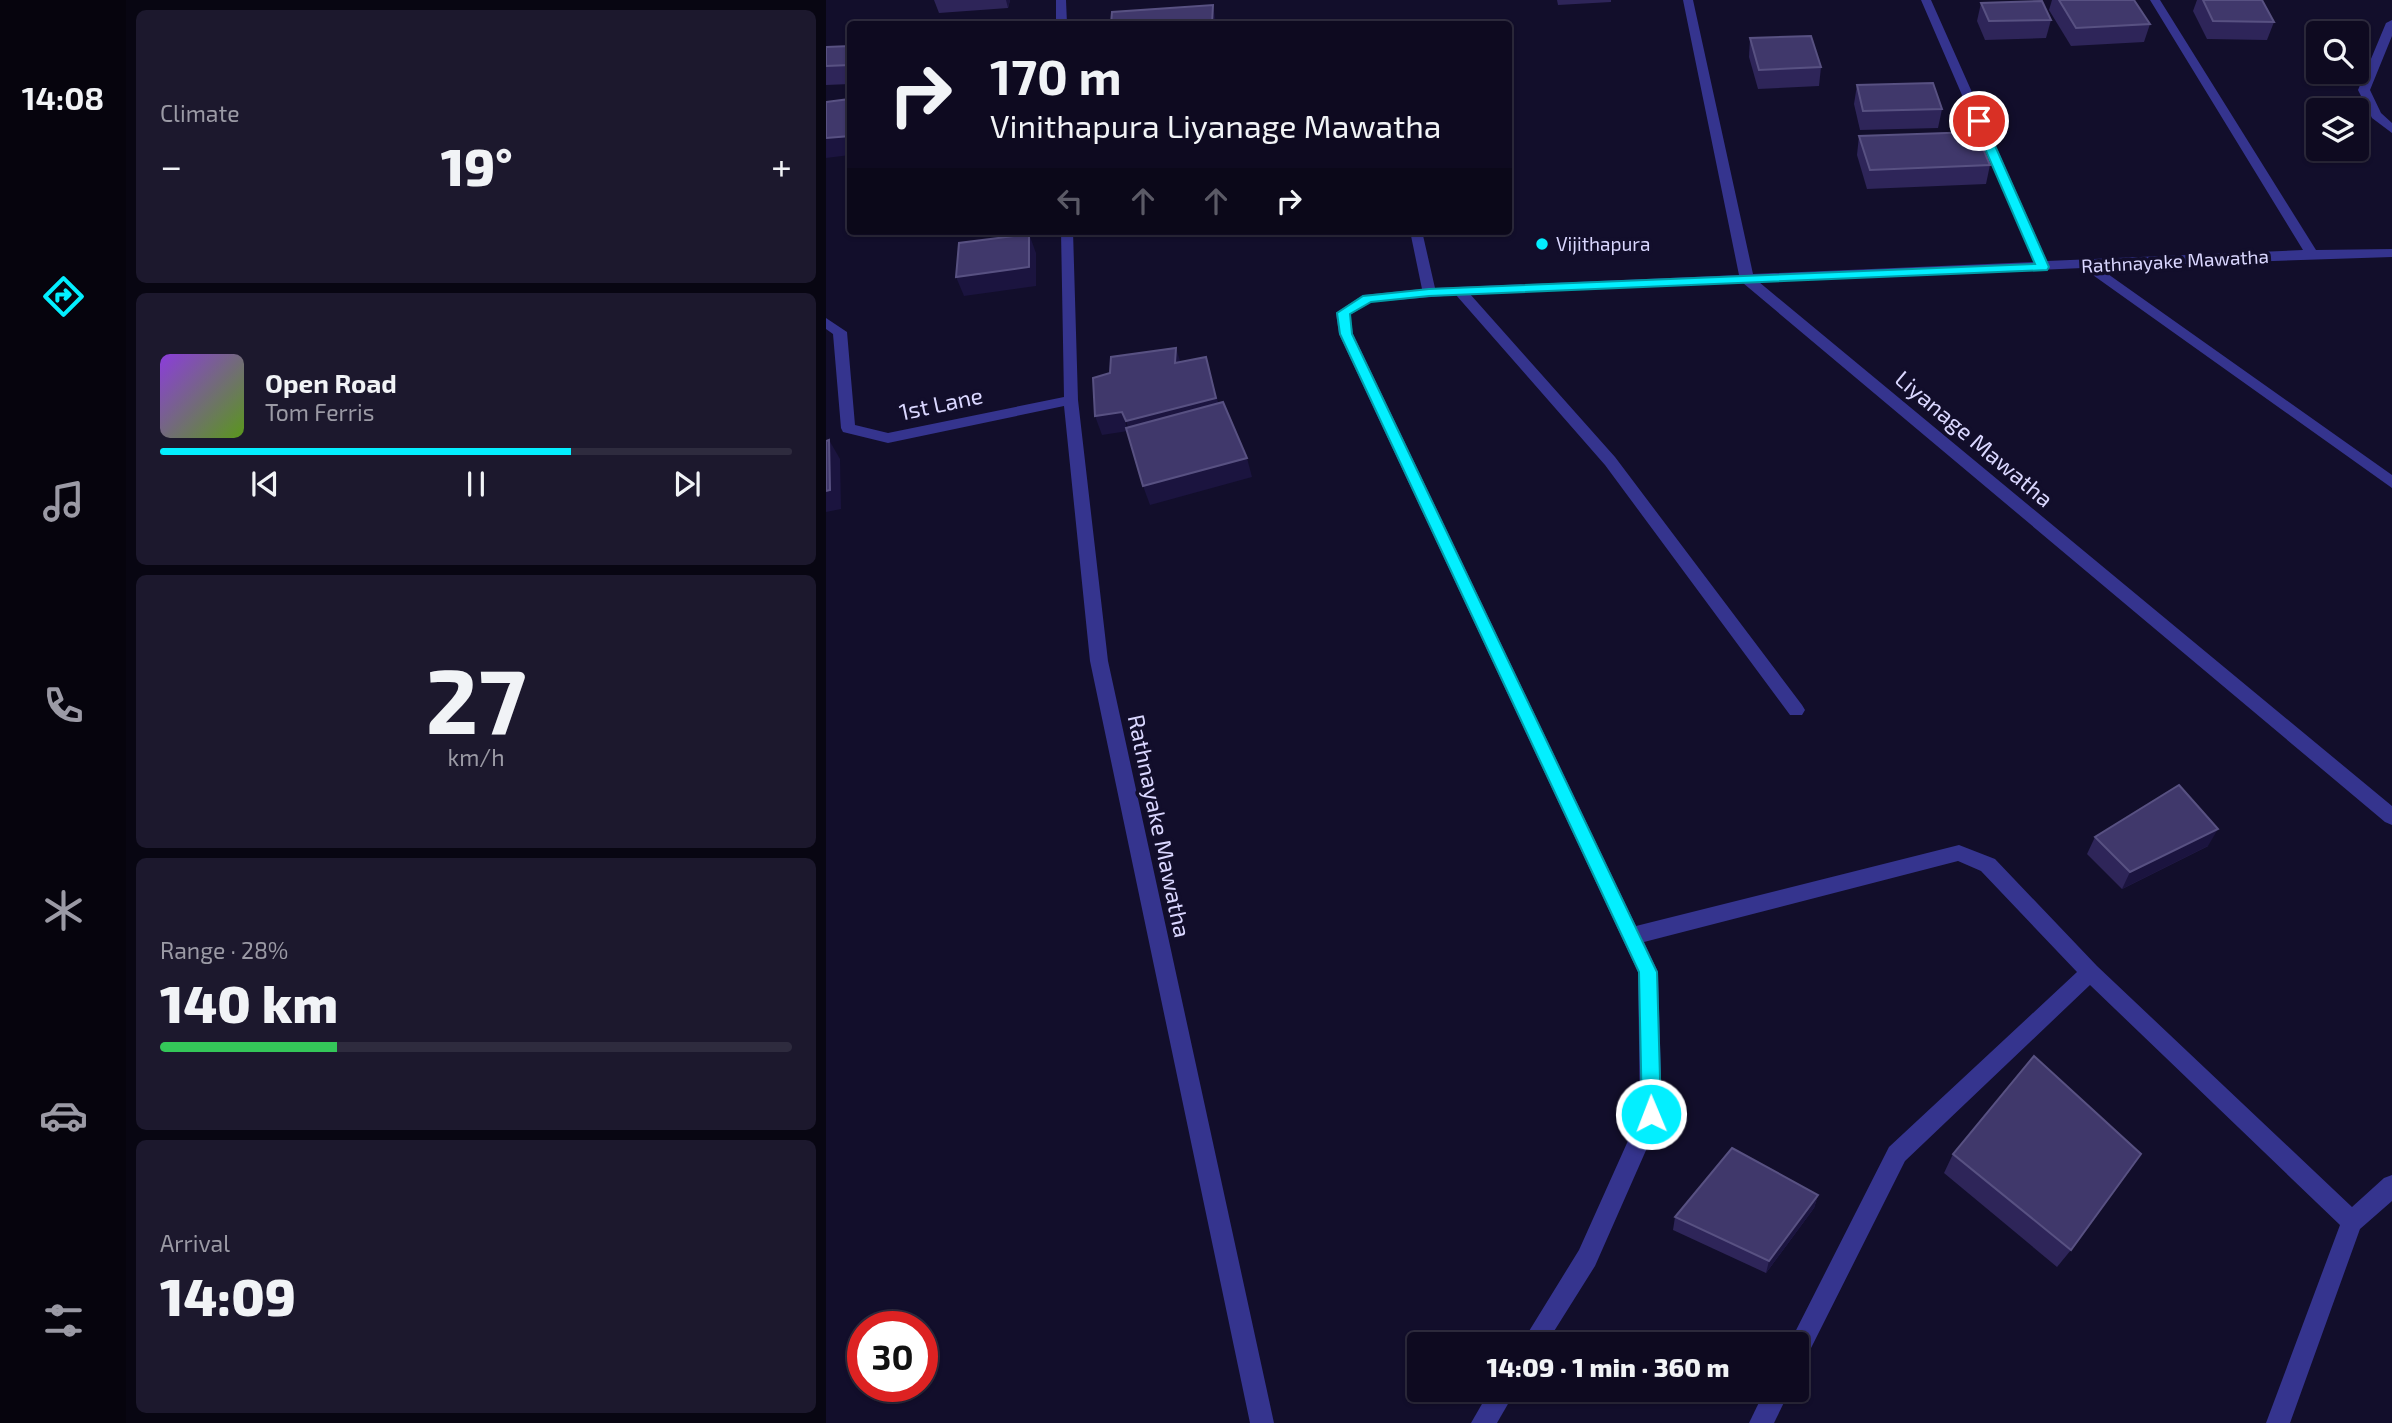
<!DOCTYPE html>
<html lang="en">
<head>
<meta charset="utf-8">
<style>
  :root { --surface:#0e0a20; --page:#1c182d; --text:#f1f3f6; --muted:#9b9aa5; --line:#2e2b3e; --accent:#03efff }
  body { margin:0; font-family:"Exo 2",sans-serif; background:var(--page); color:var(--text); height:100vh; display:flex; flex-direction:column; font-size:26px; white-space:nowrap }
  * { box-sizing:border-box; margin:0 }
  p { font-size:23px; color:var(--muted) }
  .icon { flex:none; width:38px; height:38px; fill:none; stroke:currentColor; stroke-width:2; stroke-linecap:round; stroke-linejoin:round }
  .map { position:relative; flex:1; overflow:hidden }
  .side { display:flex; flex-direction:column; gap:10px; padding:10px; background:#080612; width:700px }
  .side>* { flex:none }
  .banner { position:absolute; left:21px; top:21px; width:665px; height:214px; border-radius:7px; box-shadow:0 2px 5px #0004,0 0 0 2px var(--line); background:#0e0a20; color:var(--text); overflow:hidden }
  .fabs { position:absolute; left:1480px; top:21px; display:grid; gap:14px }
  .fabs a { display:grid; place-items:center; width:63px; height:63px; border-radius:7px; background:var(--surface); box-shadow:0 2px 5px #0004,0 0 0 2px var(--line); font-size:35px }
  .speed { position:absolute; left:21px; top:1311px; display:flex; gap:14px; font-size:35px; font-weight:700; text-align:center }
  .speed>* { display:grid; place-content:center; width:91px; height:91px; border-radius:50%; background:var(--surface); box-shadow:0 2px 5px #0004,0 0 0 2px var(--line); line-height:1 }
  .speed .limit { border:10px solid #d22; background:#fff; color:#111 }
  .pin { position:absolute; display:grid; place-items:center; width:60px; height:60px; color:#fff; margin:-30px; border:4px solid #fff; border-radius:50%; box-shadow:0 2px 7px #0007 }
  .me { position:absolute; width:77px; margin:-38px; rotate:359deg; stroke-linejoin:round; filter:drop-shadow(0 0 5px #0008) }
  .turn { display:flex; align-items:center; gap:24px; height:147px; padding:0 28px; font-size:32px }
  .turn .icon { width:91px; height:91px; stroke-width:2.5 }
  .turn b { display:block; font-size:49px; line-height:60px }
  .lanes { display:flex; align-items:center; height:66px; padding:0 28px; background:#0003; justify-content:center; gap:35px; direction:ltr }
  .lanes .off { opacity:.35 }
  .big { font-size:52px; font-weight:800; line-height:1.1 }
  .side .card { flex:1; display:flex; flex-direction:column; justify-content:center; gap:10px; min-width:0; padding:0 24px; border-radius:10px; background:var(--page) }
  .side .dial { align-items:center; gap:0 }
  .dial b { font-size:91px; line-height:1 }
  .song { display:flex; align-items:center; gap:21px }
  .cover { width:84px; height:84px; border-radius:10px; background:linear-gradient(135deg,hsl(270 70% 55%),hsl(90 70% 35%)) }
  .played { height:7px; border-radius:4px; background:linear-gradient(90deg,var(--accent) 65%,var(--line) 65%) }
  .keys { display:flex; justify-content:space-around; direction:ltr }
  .heat { display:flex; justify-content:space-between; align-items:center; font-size:38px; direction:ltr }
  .charge { height:10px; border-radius:5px; background:linear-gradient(90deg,#34c759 28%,var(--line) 0) }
  .trip { position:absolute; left:581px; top:1332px; width:402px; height:70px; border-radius:7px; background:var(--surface); box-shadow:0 2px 5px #0004,0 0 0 2px var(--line); font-weight:800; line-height:70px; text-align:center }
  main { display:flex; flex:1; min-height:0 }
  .tab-bar { display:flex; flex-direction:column; width:126px; justify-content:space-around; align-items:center; background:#06040d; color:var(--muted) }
  .tab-bar .icon { width:49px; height:49px }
  .tab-bar .current { color:var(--accent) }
  .tab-bar b { font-size:32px; color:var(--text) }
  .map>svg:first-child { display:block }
</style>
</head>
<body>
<main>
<nav class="tab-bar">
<b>14:08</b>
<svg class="icon current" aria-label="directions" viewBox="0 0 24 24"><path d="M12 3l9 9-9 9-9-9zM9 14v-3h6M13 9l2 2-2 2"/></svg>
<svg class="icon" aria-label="music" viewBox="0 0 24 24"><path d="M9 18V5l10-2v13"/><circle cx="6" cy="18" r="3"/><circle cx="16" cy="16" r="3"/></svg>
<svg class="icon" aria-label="phone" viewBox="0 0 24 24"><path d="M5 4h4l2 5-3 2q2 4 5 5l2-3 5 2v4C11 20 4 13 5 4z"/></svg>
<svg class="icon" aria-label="climate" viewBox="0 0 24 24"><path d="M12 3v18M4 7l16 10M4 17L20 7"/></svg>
<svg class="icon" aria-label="car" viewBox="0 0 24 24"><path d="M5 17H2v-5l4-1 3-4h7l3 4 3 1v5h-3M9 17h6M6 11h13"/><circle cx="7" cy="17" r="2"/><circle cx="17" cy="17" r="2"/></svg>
<svg class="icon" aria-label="filters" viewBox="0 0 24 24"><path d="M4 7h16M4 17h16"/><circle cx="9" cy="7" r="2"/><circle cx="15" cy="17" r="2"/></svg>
</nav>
<section class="side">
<div class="card"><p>Climate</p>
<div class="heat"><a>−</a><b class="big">19°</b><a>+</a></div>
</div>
<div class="card">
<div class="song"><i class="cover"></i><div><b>Open Road</b><p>Tom Ferris</p></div></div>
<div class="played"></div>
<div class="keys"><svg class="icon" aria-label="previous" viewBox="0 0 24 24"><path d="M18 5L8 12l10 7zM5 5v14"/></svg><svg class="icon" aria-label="pause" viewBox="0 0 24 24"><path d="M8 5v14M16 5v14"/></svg><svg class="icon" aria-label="next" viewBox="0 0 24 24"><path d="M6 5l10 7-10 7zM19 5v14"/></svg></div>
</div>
<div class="card dial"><b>27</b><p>km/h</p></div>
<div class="card"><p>Range · 28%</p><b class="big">140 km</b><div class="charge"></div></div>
<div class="card"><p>Arrival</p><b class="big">14:09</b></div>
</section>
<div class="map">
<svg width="1566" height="1423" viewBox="0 0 1566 1423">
  <rect width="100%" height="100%" fill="#120e2b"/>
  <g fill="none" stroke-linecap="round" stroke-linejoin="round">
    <g fill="#35348e" fill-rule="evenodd">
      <path d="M 230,0 L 240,0 L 241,24 L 230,24 Z"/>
      <path d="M 857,0 L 867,0 L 927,274 L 1208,262 L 1095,0 L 1105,0 L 1221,261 L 1477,250 L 1324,0 L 1334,0 L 1490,250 L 1566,249 L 1566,257 L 1272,267 L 1566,475 L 1566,488 L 1257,268 L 933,282 L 1566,806 L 1566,825 L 1559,822 L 917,283 L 644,294 L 789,457 L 976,705 L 979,710 L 976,715 L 964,715 L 779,465 L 630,295 L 545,302 L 524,315 L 527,334 L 810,926 L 1133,845 L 1169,859 L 1271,966 L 1526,1207 L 1558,1178 L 1566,1175 L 1566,1201 L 1534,1229 L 1464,1423 L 1440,1423 L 1514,1225 L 1264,985 L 1079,1161 L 979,1360 L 971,1364 L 971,1344 L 963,1344 L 1063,1147 L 1251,972 L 1155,871 L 1132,861 L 818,942 L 832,972 L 836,1114 L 769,1266 L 720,1344 L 695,1344 L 753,1250 L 814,1114 L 812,972 L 513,334 L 510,313 L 537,295 L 596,289 L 584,231 L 596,231 L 609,288 L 913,275 Z"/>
      <path d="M 1566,20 L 1566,36 L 1544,90 L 1555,113 L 1566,123 L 1566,133 L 1546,118 L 1532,90 L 1560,23 Z"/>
      <path d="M 235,231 L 247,231 L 252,400 L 282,661 L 448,1423 L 424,1423 L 264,661 L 238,406 L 62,443 L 17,432 L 15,428 L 7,334 L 0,329 L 0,318 L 21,332 L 29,425 L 62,433 L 238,397 Z"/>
      <path d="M 664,1390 L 690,1390 L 671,1423 L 645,1423 Z"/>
      <path d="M 939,1390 L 964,1390 L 948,1423 L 923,1423 Z"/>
    </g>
  </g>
  <g fill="#2e2559">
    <path d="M 108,0 L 184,0 L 182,8 L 113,13 Z"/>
    <path d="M 731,0 L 785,0 L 785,2 L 732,5 Z"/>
    <path d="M 1226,0 L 1308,0 L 1324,24 L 1318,42 L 1245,46 L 1223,10 Z"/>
    <path d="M 1371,0 L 1436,0 L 1448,22 L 1441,40 L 1381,39 L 1367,11 Z"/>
    <path d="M 1155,3 L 1225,20 L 1220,38 L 1159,40 L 1151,21 Z"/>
    <path d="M 924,38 L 995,67 L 993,86 L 932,89 L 923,57 Z"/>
    <path d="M 24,46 L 24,84 L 0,85 L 0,47 Z"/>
    <path d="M 1031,85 L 1116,109 L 1112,128 L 1034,130 L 1028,104 Z"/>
    <path d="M 1033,136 L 1164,165 L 1160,184 L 1041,189 L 1031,155 Z"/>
    <path d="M 1269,837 L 1382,846 L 1296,889 L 1261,854 Z"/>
    <path d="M 1127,1154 L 1245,1250 L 1231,1267 L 1118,1173 Z"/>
    <path d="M 992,1195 L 988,1208 L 940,1273 L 847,1230 L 849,1217 Z"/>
  </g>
  <g fill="#1b143f">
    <path d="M 180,0 L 184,0 L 182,8 Z"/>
    <path d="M 387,5 L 390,23 L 390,24 L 386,24 Z"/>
    <path d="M 24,136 L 24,155 L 0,158 L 0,138 Z"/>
    <path d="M 203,234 L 210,253 L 210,286 L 138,296 L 130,277 Z"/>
    <path d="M 350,348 L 356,367 L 349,363 Z"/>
    <path d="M 380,357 L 396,417 L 306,440 L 300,421 Z"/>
    <path d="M 296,412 L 302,431 L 276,435 L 269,416 Z"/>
    <path d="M 3,440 L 14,459 L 15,509 L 0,512 L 0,491 Z"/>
    <path d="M 421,458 L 426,477 L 324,505 L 317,486 Z"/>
    <path d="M 1392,829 L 1382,846 L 1296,889 L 1304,872 Z"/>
    <path d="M 992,1195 L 988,1208 L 940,1273 L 943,1261 Z"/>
  </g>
  <g fill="#40386b" stroke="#585182" stroke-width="2">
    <path d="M 1233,0 L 1308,0 L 1324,24 L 1250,28 Z"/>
    <path d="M 1377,0 L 1436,0 L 1448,22 L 1387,21 Z"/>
    <path d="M 1216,1 L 1225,20 L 1163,21 L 1155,3 Z"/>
    <path d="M 387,5 L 386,24 L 285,24 L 286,12 Z"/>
    <path d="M 985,36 L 995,67 L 933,70 L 924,38 Z"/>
    <path d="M 24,46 L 24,65 L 0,66 L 0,47 Z"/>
    <path d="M 1107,83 L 1116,109 L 1037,111 L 1031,85 Z"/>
    <path d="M 24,99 L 24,136 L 0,138 L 0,102 Z"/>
    <path d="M 1150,132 L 1164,165 L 1044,170 L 1033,136 Z"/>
    <path d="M 203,234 L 203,267 L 130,277 L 133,243 Z"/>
    <path d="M 350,348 L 349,363 L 380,357 L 390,398 L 300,421 L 296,412 L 269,416 L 267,378 L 284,373 L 285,357 Z"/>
    <path d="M 397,402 L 421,458 L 317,486 L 300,428 Z"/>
    <path d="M 3,440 L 4,490 L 0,491 L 0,441 Z"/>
    <path d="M 1353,785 L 1392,829 L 1304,872 L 1269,837 Z"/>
    <path d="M 1208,1056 L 1315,1154 L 1245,1250 L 1127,1154 Z"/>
    <path d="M 906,1148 L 992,1195 L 943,1261 L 849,1217 Z"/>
  </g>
  <path fill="#03efff" stroke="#029ba6" stroke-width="2" d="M 1153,118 L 1158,121 L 1223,267 L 1221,270 L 603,296 L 545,302 L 524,314 L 526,334 L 831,972 L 835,1114 L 832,1120 L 825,1123 L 818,1120 L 816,1114 L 813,972 L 514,334 L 511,313 L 537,296 L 603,289 L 1209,264 L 1147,121 Z"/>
  <circle fill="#03efff" stroke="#120e2b" stroke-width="2.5" cx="716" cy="244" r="7"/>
  <g text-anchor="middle" stroke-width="7" stroke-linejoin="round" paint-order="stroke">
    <g font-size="19" fill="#dad7ff" stroke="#120e2b" text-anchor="start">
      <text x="730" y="251">Vijithapura</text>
    </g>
    <g font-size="19" fill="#dad7ff" stroke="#120e2b">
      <text transform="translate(1349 261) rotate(-3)" y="7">Rathnayake Mawatha</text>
    </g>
    <g font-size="23" fill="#dad7ff" stroke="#120e2b">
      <text transform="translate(115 404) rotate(-12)" y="8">1st Lane</text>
      <text transform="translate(1148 439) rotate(40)" y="8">Liyanage Mawatha</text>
      <text transform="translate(333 826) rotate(78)" y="8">Rathnayake Mawatha</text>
    </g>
  </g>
</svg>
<div class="fabs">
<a><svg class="icon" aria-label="search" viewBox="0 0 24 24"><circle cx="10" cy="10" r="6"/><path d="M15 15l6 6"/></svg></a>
<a><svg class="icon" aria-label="layers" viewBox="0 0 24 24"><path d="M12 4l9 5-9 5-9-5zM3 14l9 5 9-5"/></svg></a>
</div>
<div class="speed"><div class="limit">30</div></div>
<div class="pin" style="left:1153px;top:121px;background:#d93025"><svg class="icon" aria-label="arrive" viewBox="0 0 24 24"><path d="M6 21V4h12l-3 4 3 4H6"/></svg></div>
<svg class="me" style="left:825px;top:1114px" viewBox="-20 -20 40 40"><circle r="17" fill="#03efff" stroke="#fff" stroke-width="3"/><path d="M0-11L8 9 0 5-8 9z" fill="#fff"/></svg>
<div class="trip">14:09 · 1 min · 360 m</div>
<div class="banner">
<div class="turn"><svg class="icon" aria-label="right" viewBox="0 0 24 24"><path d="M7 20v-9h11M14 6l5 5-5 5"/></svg><div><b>170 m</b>Vinithapura Liyanage Mawatha</div></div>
<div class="lanes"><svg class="icon off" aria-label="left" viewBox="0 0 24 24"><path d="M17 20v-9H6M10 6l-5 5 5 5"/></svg><svg class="icon off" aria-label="ahead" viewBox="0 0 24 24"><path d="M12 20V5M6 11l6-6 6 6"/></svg><svg class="icon off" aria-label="ahead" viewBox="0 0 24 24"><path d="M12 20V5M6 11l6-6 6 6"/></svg><svg class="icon" aria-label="right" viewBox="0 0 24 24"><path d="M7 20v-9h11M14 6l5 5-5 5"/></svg></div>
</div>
</div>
</main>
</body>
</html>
